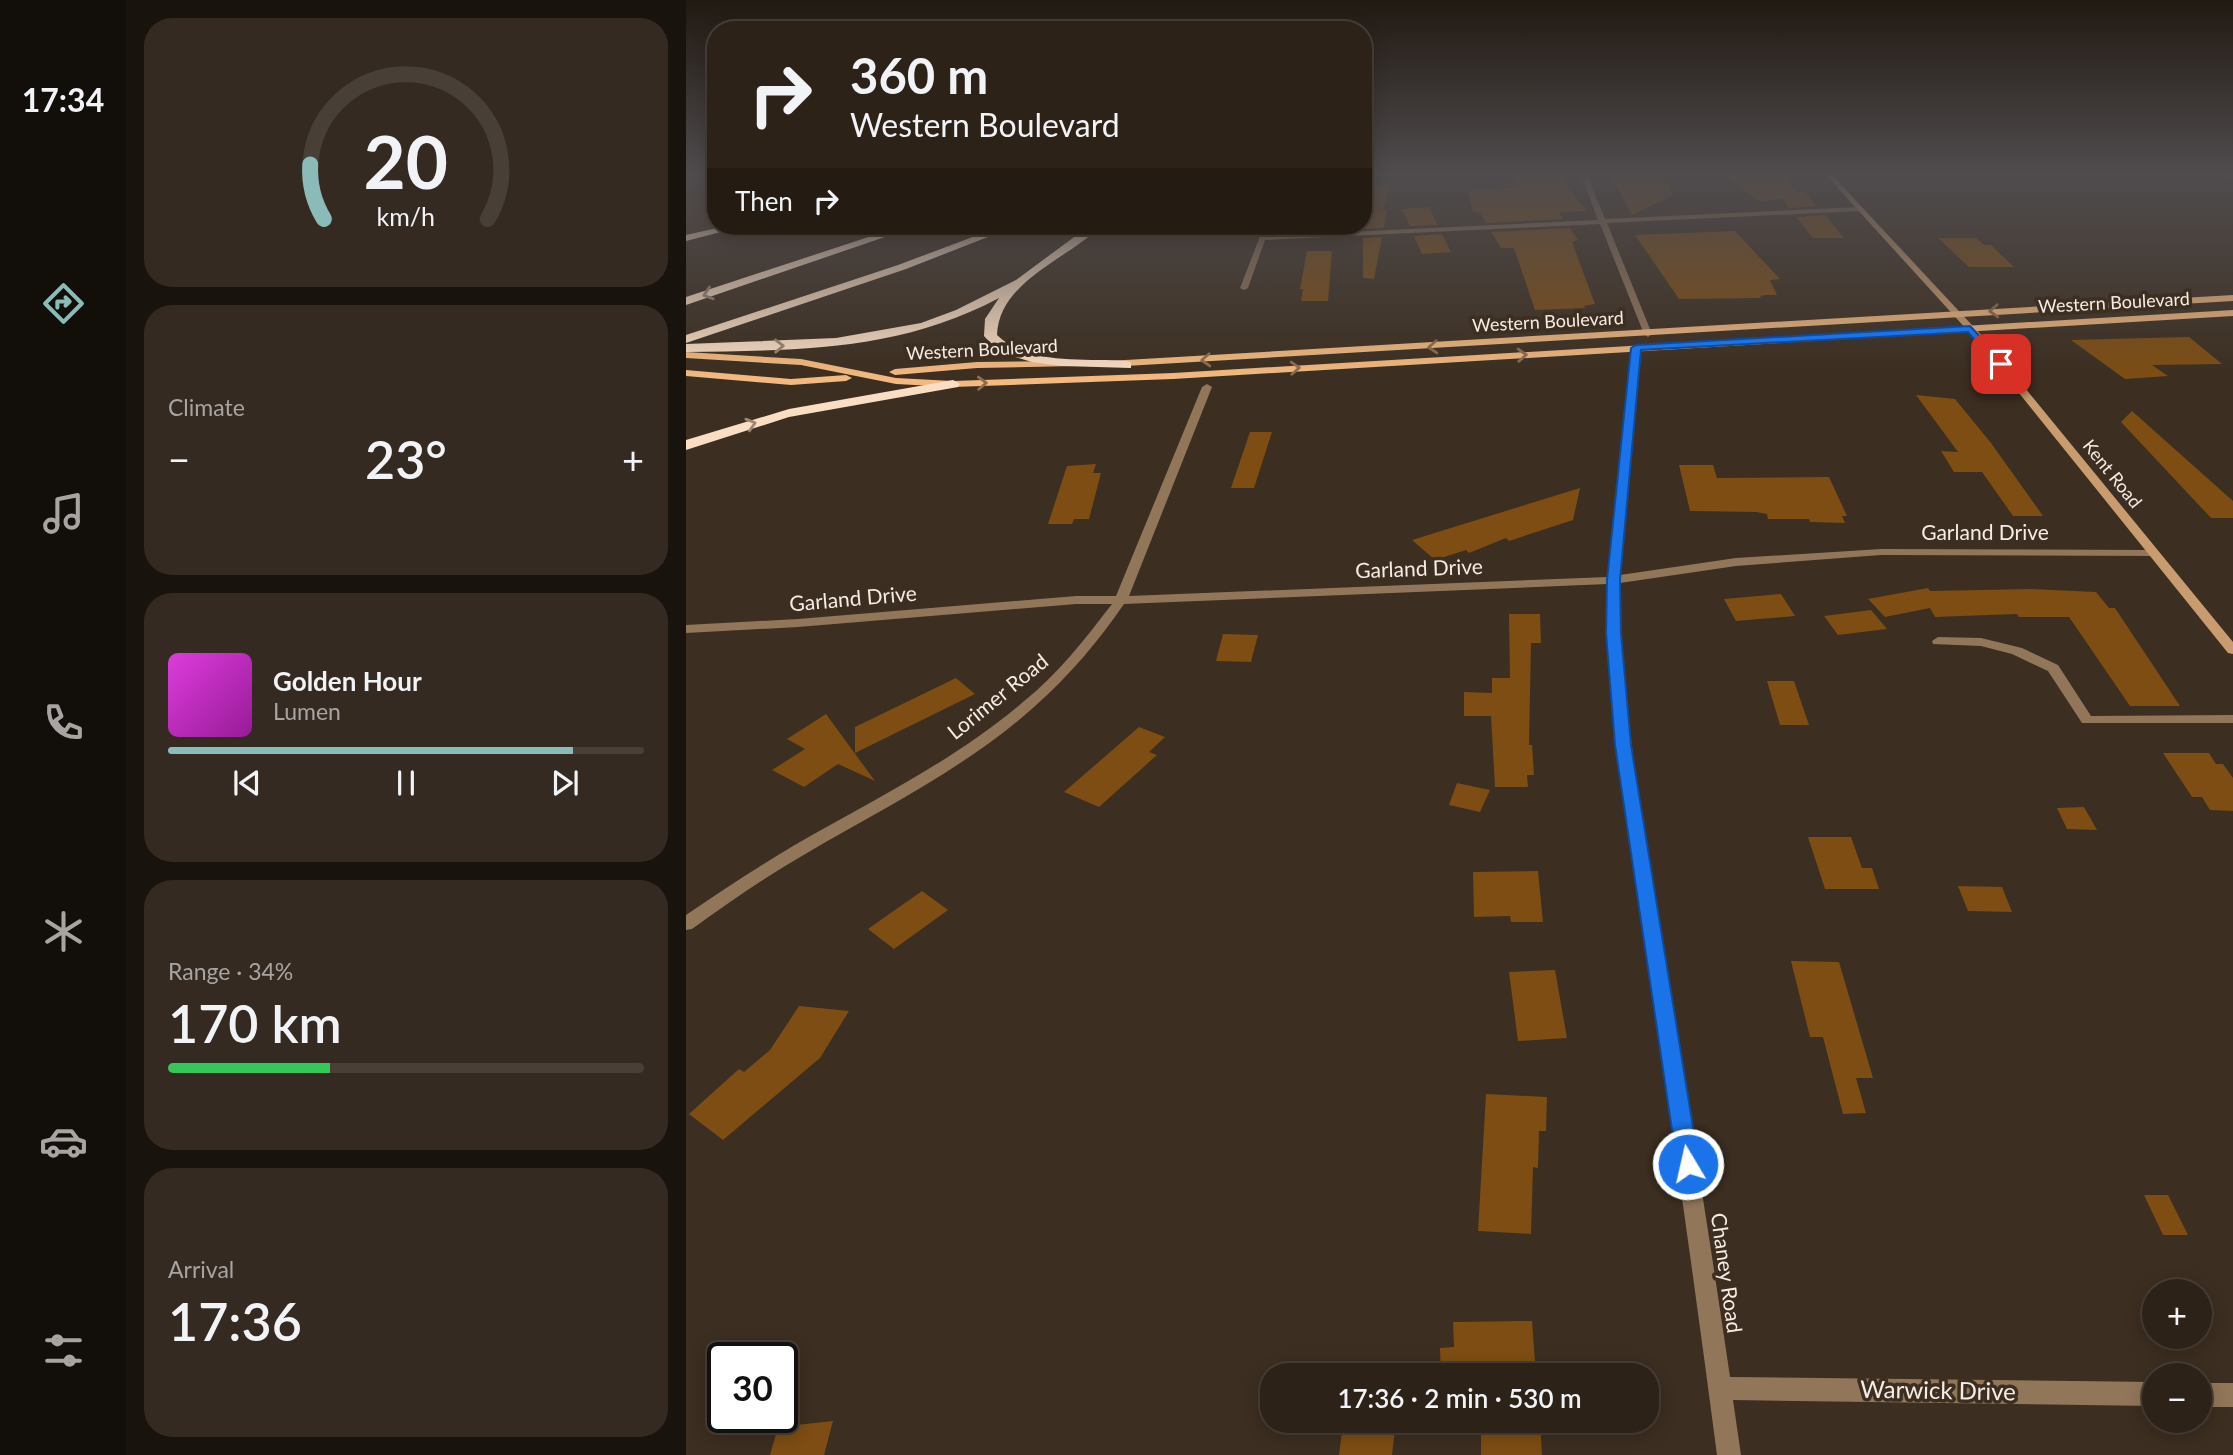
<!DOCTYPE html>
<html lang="en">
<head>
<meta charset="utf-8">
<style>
  :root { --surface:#2d2218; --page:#352a21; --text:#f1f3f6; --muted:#a7a4a2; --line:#483f37; --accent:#8bbbb9 }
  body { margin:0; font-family:Lato,sans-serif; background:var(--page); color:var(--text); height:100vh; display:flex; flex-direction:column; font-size:26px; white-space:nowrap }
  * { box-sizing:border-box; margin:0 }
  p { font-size:23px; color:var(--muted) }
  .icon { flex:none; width:38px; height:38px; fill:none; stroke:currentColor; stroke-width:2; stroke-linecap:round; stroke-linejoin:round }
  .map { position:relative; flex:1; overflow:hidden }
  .sheet { display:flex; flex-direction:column; gap:18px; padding:18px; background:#19130d; width:560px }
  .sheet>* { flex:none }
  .top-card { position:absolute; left:21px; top:21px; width:665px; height:214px; border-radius:28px; box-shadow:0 4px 18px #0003,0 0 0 2px var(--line); background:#2d2218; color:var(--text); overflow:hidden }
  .buttons { position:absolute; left:1456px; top:1279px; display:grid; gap:14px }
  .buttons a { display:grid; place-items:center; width:70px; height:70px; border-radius:50%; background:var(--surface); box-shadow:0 4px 18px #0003,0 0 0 2px var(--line); font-size:35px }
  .speed { position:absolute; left:21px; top:1342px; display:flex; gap:14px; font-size:35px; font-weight:700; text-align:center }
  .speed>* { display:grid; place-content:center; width:91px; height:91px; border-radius:50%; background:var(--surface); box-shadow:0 4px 18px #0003,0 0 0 2px var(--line); line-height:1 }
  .speed .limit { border:4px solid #111; border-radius:10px; background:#fff; color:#111 }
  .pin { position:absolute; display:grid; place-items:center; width:60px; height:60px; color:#fff; margin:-30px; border-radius:14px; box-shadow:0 4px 10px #0006 }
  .me { position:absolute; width:77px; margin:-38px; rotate:351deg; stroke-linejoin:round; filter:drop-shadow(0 0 5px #0008) }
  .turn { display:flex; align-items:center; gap:24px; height:147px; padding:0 28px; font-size:32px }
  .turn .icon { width:91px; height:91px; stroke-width:2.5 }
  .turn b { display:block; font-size:49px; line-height:60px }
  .then { display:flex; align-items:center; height:66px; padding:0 28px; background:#0003; gap:14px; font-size:26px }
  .big { font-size:52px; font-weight:600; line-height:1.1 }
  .sheet .card { flex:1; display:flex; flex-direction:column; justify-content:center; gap:10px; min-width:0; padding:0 24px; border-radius:28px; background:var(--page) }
  .sheet .dial { align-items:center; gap:0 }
  .dial svg { height:182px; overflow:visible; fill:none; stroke:var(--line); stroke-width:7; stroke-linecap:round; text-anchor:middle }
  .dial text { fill:var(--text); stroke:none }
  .song { display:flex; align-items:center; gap:21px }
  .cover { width:84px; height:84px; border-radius:10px; background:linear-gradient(135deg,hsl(300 70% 55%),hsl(300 70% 35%)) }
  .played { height:7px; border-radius:4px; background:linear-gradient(90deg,var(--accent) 85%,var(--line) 85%) }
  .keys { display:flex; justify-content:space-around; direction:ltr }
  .heat { display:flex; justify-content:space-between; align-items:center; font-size:38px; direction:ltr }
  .charge { height:10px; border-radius:5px; background:linear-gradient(90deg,#34c759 34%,var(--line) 0) }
  .trip { position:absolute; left:574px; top:1363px; width:399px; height:70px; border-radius:28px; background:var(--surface); box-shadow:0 4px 18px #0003,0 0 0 2px var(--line); font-weight:600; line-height:70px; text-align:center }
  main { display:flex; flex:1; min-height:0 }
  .dock { display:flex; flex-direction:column; width:126px; justify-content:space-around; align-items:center; background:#120e0a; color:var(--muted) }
  .dock .icon { width:49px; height:49px }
  .dock .selected { color:var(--accent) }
  .dock b { font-size:32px; color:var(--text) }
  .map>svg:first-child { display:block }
</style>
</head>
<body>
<main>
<nav class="dock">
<b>17:34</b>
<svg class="icon selected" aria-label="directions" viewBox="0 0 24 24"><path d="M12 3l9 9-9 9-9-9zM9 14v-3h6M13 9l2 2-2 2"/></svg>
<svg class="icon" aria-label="music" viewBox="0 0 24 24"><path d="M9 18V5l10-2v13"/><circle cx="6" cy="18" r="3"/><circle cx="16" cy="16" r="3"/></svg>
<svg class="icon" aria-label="phone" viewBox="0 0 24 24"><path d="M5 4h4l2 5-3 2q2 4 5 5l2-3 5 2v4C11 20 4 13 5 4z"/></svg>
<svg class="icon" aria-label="climate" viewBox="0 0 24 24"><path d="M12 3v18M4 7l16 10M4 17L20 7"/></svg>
<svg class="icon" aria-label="car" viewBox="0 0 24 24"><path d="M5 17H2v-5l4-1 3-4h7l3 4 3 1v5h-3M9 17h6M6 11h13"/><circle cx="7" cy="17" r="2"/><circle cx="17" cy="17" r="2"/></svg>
<svg class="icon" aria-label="filters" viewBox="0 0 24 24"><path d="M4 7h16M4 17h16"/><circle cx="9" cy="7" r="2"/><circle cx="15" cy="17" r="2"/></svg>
</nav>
<section class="sheet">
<div class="card dial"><svg viewBox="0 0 100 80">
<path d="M14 69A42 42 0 1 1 86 69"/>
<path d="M14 69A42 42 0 0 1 8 45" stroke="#8bbbb9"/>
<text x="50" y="56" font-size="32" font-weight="700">20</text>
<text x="50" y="72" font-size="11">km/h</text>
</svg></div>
<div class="card"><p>Climate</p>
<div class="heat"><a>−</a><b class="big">23°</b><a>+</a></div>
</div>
<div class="card">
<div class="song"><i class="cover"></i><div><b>Golden Hour</b><p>Lumen</p></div></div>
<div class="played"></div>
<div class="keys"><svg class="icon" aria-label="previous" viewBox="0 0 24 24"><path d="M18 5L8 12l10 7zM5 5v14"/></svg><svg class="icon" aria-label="pause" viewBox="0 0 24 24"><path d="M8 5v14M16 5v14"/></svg><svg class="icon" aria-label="next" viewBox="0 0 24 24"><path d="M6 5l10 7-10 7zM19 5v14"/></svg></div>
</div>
<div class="card"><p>Range · 34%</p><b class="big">170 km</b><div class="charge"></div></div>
<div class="card"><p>Arrival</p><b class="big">17:36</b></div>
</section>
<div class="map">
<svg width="1547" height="1455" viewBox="0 0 1547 1455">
  <rect width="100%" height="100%" fill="#3c2e20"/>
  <path fill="#473421" d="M 0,175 L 30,175 L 30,226 L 36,226 L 0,234 Z"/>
  <g fill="#7d4d13">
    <path d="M 830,175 L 872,175 L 901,211 L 873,212 L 877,219 L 800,223 L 794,212 L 787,212 L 782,191 L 835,187 L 829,177 L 832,177 Z"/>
    <path d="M 925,175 L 976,175 L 987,195 L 946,215 Z"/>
    <path d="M 1036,175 L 1098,175 L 1112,192 L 1119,192 L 1131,206 L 1103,208 L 1097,199 L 1074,201 Z"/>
    <path d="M 703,185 L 697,210 L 701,209 L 698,228 L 677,229 L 677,186 Z"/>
    <path d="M 743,207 L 752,225 L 724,226 L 716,209 Z"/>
    <path d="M 1139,215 L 1158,238 L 1127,238 L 1110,217 Z"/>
    <path d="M 884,228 L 892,240 L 886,242 L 909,304 L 898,306 L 899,308 L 849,310 L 828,248 L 815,248 L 805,232 Z"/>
    <path d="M 1049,231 L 1094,279 L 1084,280 L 1091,295 L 1080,295 L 1074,296 L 1075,298 L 993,299 L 949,235 Z"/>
    <path d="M 756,234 L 765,252 L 736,254 L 728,236 Z"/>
    <path d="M 696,237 L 688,279 L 677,278 L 677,238 Z"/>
    <path d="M 1252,238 L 1290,238 L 1298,245 L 1305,245 L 1328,267 L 1283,267 Z"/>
    <path d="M 621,251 L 646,251 L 642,301 L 615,301 L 617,289 L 614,289 Z"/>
    <path d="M 1503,337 L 1536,364 L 1466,365 L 1482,376 L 1439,379 L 1385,340 Z"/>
    <path d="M 1230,395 L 1269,399 L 1305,443 L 1357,516 L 1327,516 L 1296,472 L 1268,472 L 1255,451 L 1272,452 Z"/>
    <path d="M 1446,411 L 1547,501 L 1547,518 L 1525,518 L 1435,422 Z"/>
    <path d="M 564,432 L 586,432 L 568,488 L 545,488 Z"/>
    <path d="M 410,464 L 407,473 L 415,473 L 403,519 L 388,519 L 386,524 L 362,524 L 381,466 Z"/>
    <path d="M 993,465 L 1027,465 L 1031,478 L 1143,477 L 1161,516 L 1156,516 L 1159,523 L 1124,522 L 1123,519 L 1082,519 L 1081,514 L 1070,512 L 1004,511 Z"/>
    <path d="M 894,488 L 887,520 L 823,541 L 820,538 L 783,553 L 780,550 L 749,560 L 726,540 Z"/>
    <path d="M 1242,588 L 1244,591 L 1344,589 L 1410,592 L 1423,608 L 1429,608 L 1494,706 L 1444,706 L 1383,617 L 1333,617 L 1331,614 L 1249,617 L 1244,608 L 1199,617 L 1182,599 Z"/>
    <path d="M 1095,594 L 1109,616 L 1050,621 L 1038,599 Z"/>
    <path d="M 1185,610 L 1201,629 L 1152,635 L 1138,616 Z"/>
    <path d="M 823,614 L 854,614 L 855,643 L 845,643 L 843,745 L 846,745 L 848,775 L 841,775 L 842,787 L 809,787 L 805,716 L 778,716 L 778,692 L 806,693 L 806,678 L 824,678 Z"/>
    <path d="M 537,634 L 572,635 L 565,662 L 530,661 Z"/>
    <path d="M 270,678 L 289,694 L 169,753 L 169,727 Z"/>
    <path d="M 1081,681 L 1108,681 L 1123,725 L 1094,725 Z"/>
    <path d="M 140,714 L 159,740 L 189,781 L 152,764 L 118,787 L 86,770 L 119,749 L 101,739 Z"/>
    <path d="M 453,727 L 479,737 L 463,752 L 471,755 L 413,807 L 378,792 Z"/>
    <path d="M 1477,753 L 1523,753 L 1530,764 L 1537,764 L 1547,778 L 1547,811 L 1524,810 L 1516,797 L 1506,797 Z"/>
    <path d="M 771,783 L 804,790 L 794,812 L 763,805 Z"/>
    <path d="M 1398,807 L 1411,830 L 1381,829 L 1371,808 Z"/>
    <path d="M 1122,837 L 1165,837 L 1176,868 L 1186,868 L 1193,889 L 1139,889 Z"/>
    <path d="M 852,871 L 857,922 L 825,922 L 824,916 L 788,917 L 787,872 Z"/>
    <path d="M 1272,886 L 1316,887 L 1326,912 L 1282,911 Z"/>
    <path d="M 236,891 L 262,910 L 208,949 L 182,929 Z"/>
    <path d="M 1105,961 L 1153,962 L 1187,1078 L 1170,1078 L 1180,1113 L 1157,1114 L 1137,1037 L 1124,1037 Z"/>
    <path d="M 869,970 L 881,1038 L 832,1041 L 823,972 Z"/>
    <path d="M 113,1006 L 163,1011 L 134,1058 L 37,1140 L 3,1114 L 53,1069 L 58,1072 L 84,1050 Z"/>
    <path d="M 800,1094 L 861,1097 L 860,1131 L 853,1131 L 852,1168 L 847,1167 L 845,1234 L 792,1231 Z"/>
    <path d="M 1458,1195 L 1482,1195 L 1502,1235 L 1477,1235 Z"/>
    <path d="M 846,1321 L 850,1376 L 755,1376 L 754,1348 L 768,1347 L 767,1322 Z"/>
    <path d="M 147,1421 L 138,1455 L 84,1455 L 92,1427 Z"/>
    <path d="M 795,1421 L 854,1421 L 856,1455 L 795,1455 Z"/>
    <path d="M 657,1424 L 709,1429 L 706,1455 L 653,1455 Z"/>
  </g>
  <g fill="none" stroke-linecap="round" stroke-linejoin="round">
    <g fill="#92765a" fill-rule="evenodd">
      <path d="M 895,175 L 901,175 L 919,219 L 1174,207 L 1177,209 L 1174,211 L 921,223 L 966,334 L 962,337 L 958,334 L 914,224 L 579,240 L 562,288 L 558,290 L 554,288 L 578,226 L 585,226 L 581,236 L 912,220 Z"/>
      <path d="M 1547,175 L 1547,179 L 1534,177 Z"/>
      <path d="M 950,345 L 954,348 L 934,575 L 1050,558 L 1195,549 L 1468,550 L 1474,553 L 1468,556 L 1195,555 L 1050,566 L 934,583 C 935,705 957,825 977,946 C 1000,1090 1023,1233 1044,1377 L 1468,1382 L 1468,1406 L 1047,1400 L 1055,1455 L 1031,1455 C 1010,1294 987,1133 964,973 C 944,844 921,715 922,584 L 438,604 C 412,642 383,676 348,707 C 281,767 198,808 121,853 C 81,876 43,902 6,929 L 0,930 L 0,915 C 35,891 70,868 107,846 C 185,801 268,761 337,702 C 372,674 399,639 426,604 L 390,604 L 112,627 L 0,633 L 0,625 L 112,619 L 390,596 L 430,596 L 516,387 L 521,384 L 526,387 L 443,596 L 922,577 L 946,348 Z"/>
      <path d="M 1252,637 L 1295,638 L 1336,648 L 1372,665 L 1405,716 L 1547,715 L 1547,723 L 1396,723 L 1362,671 L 1326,654 L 1295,646 L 1247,644 L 1246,641 Z"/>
      <rect x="1514" y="1383" width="33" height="24"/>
    </g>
    <path fill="#c99c6f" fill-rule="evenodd" d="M 1140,175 L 1146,175 L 1298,338 L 1547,642 L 1547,654 L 1542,653 L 1292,342 Z"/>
    <g fill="#f3b97f" fill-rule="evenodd">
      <path d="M 1547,295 L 1547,301 L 422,367 L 416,364 L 422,361 Z"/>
      <path d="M 1547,310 L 1547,316 L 487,379 L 267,387 L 210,384 L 115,365 L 0,358 L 0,352 L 115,359 L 210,378 L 267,381 L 487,373 Z"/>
      <path d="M 384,361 L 390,364 L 388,366 L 291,368 L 209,375 L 203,372 L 209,369 L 291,362 Z"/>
      <path d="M 0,370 L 105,379 L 160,375 L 166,378 L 160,381 L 105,385 L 0,376 Z"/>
    </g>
    <g fill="#fadec4" fill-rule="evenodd">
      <path d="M 40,226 L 58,226 L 0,241 L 0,235 Z"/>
      <path d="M 216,226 L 231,226 L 0,305 L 0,297 Z"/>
      <path d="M 316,226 L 330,226 L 220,269 L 0,343 L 0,335 L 212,265 Z"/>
      <path d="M 403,226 L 415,226 C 382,259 313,281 311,335 C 343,366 398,358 440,361 L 445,362 L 445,368 L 377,366 L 346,362 L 313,352 L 298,336 L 299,319 L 313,298 C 211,352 112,350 0,352 L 0,344 L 150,338 L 235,323 L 270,310 L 330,280 Z"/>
      <path d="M 267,380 L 274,384 L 272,387 L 103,417 L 0,450 L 0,440 L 103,409 Z"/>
    </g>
  </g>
  <defs><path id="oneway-chevron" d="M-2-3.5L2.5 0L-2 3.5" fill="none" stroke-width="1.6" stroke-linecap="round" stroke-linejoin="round" transform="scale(1.75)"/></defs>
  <g stroke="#9b8672">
    <use href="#oneway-chevron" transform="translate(22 294) rotate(162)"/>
    <use href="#oneway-chevron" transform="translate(93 346) rotate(-1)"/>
    <use href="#oneway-chevron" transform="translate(65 424) rotate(-17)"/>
  </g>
  <g stroke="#8e6d4b">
    <use href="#oneway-chevron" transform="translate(1308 311) rotate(177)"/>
    <use href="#oneway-chevron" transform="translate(747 347) rotate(177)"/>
    <use href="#oneway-chevron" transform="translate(836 355) rotate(-3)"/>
    <use href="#oneway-chevron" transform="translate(520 360) rotate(177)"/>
    <use href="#oneway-chevron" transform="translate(609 368) rotate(-3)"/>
    <use href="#oneway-chevron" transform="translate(296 383) rotate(-2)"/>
  </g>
  <linearGradient id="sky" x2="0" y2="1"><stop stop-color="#211912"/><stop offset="0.46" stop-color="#504c4e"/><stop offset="1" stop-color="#504c4e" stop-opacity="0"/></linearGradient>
  <rect width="1547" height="378" fill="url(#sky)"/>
  <path fill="#1a73e8" stroke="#114b97" stroke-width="2" d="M 1284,326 L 1318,362 L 1318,366 L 1311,366 L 1282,332 L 955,350 L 934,580 L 935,633 L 945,745 L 1013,1164 L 1010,1172 L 1002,1175 L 994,1172 L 991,1164 L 929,745 L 920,633 L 921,580 L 945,348 L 950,345 Z"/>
  <g text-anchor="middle" stroke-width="7" stroke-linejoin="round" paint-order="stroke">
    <g font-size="18" fill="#f6ece4" stroke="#3c2e20">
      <text transform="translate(1428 303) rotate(-3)" y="6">Western Boulevard</text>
      <text transform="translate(862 322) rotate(-3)" y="6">Western Boulevard</text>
      <text transform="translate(296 350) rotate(-3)" y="6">Western Boulevard</text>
      <text transform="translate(1426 474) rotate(51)" y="6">Kent Road</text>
    </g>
    <g font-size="21" fill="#f6ece4" stroke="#3c2e20">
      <text x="1299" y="540">Garland Drive</text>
      <text transform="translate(733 569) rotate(-2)" y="7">Garland Drive</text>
      <text transform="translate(167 599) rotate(-5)" y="7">Garland Drive</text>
      <text transform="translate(312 697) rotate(-39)" y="7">Lorimer Road</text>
      <text transform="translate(1040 1273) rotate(82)" y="7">Chaney Road</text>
    </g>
    <g font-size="24" fill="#f6ece4" stroke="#3c2e20">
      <text transform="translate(1252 1391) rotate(1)" y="8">Warwick Drive</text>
    </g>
  </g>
</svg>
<div class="buttons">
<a>+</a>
<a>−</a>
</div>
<div class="speed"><div class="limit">30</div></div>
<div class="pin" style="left:1315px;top:364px;background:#d93025"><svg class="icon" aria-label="arrive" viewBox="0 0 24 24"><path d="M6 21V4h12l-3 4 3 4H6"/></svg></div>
<svg class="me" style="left:1002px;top:1164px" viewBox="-20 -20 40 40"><circle r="17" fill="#1a73e8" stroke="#fff" stroke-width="3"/><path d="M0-11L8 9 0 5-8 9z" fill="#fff"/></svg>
<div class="trip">17:36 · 2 min · 530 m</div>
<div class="top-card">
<div class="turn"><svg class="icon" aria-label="right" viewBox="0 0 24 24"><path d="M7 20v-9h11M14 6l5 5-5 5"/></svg><div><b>360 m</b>Western Boulevard</div></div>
<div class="then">Then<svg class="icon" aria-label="right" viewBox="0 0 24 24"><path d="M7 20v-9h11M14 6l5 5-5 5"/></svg></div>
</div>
</div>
</main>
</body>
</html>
